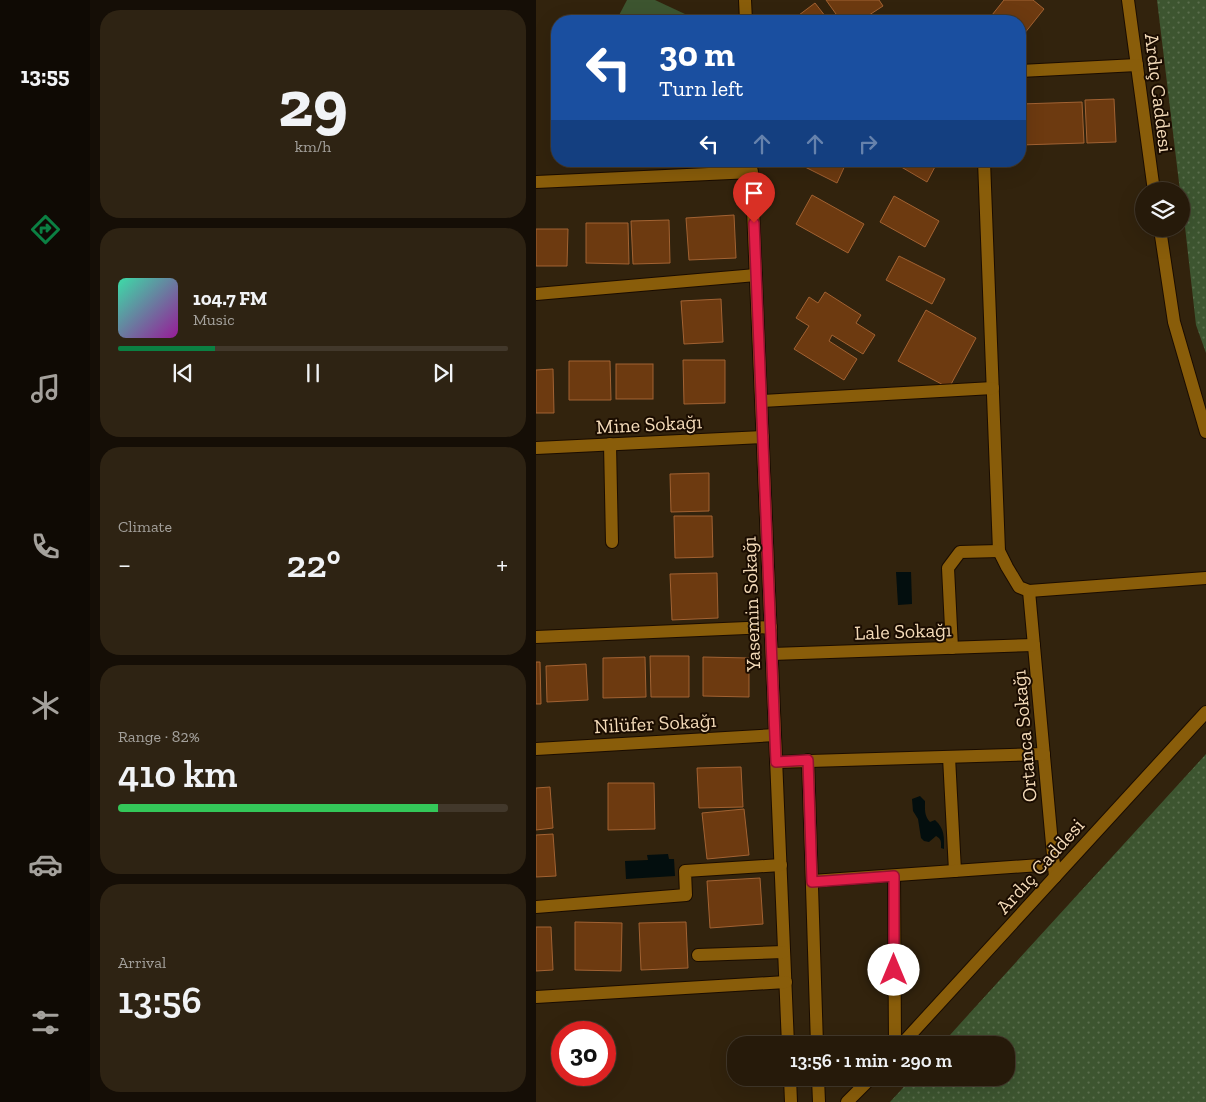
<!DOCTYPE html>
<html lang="en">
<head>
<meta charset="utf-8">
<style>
  :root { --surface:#261a0a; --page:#2e2313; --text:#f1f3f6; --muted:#a4a19c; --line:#42382b; --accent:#0b8043 }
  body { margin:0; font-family:"Zilla Slab",serif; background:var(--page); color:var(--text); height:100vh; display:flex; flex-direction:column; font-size:19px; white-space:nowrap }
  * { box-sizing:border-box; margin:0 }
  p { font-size:16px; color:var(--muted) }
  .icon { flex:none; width:28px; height:28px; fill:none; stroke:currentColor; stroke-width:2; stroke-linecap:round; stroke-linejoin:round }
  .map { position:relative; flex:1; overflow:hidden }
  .details { display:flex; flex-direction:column; gap:10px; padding:10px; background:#150e06; width:446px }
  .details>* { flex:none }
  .top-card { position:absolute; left:15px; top:15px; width:475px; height:152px; border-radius:20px; box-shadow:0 5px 20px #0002,0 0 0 1px var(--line); background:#1a4fa0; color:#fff; overflow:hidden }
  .buttons { position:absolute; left:599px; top:182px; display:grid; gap:10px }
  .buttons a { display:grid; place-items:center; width:55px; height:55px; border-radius:50%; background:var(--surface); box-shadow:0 5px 20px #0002,0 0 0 1px var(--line); font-size:25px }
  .speed { position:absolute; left:15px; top:1021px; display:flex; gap:10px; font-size:25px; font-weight:700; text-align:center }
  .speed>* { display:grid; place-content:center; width:65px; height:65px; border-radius:50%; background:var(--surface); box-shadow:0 5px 20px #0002,0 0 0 1px var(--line); line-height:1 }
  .speed .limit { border:8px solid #d22; background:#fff; color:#111 }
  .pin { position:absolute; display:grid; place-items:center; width:42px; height:42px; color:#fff; margin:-51px -21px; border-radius:50% 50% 50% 0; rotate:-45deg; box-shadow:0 0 5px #0007 }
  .pin .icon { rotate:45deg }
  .me { position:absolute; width:55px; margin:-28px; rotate:0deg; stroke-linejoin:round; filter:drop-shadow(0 0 4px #0008) }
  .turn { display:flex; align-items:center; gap:18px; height:105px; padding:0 25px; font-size:22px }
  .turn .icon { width:65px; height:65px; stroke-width:2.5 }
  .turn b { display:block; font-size:35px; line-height:42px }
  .lanes { display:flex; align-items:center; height:48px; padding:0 25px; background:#0003; justify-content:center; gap:25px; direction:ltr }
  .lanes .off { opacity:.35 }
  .big { font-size:38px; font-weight:600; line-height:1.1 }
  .details .widget { flex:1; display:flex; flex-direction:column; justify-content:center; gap:8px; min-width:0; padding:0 18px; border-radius:20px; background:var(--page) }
  .details .dial { align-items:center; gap:0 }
  .dial b { font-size:65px; line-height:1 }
  .song { display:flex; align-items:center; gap:15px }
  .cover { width:60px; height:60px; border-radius:8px; background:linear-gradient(135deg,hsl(160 70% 55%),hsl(300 70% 35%)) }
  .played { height:5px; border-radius:2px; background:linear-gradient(90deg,var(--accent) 25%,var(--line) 25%) }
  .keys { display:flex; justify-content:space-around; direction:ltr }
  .heat { display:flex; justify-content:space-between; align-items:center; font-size:28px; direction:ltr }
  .charge { height:8px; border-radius:4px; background:linear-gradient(90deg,#34c759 82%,var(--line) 0) }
  .trip { position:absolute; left:191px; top:1036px; width:288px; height:50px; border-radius:20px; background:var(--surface); box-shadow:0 5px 20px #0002,0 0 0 1px var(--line); font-weight:600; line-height:50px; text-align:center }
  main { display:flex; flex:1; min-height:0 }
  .dock { display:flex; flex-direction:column; width:90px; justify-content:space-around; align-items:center; background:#0f0a04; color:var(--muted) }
  .dock .icon { width:35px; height:35px }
  .dock .active { color:var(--accent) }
  .dock b { font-size:22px; color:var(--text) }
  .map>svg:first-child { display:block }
</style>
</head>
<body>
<main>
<nav class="dock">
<b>13:55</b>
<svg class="icon active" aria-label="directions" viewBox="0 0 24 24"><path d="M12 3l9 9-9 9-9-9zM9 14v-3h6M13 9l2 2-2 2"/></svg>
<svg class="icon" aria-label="music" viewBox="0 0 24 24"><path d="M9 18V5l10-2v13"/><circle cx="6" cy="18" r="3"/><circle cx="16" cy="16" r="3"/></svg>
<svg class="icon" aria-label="phone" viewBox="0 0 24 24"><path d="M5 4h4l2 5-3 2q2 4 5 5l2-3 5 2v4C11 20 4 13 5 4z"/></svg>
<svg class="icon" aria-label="climate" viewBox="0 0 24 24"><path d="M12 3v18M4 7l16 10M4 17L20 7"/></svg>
<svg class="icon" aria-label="car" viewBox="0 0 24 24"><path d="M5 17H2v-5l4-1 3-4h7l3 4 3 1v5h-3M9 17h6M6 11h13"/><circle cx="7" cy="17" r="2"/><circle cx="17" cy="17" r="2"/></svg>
<svg class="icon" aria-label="filters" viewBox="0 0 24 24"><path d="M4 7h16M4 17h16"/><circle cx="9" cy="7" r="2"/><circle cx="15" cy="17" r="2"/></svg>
</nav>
<section class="details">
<div class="widget dial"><b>29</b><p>km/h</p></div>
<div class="widget">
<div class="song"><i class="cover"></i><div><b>104.7 FM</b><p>Music</p></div></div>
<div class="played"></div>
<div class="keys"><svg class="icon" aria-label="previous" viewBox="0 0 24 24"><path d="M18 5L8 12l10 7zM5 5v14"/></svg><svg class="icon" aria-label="pause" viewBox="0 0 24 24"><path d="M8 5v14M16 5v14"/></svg><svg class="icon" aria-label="next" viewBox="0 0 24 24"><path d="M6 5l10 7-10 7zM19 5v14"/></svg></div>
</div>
<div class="widget"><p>Climate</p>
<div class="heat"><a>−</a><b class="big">22°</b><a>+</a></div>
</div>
<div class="widget"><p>Range · 82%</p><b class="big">410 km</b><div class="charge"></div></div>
<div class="widget"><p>Arrival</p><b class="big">13:56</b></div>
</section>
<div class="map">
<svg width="670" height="1102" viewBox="0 0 670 1102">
  <defs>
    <pattern id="grass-dots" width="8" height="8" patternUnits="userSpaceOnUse" patternTransform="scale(1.25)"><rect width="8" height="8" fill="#3d5530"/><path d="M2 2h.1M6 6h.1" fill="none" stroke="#5a6d4c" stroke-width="1.8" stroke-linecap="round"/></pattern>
  </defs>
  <rect width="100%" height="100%" fill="#32230d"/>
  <g fill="url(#grass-dots)">
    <path d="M 621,0 L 670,0 L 670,353 L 660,325 L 645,191 L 644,191 Z"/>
    <path d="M 670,754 L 670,1102 L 354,1102 L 376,1078 L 470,1078 L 470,1045 L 405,1045 C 493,947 582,851 670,754 Z"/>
  </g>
  <path fill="#3d5530" d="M 91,0 L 119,0 L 164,21 L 80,21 Z"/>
  <g fill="#030e0e">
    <path d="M 360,572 L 375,572 L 376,604 L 362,605 Z"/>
    <path d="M 384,796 L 389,801 C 389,809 388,816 394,822 L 399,820 C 409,829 408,837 408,849 L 405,848 C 405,843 406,839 400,836 L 393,842 L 388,841 L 385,838 L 384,832 L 382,819 L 377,811 L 376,799 Z"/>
    <path d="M 132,854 L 133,859 L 138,859 L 139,876 L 90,879 L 89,861 L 112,860 L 111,855 Z"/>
  </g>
  <g fill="#6d3a10" stroke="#a26232">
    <path d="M 290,0 L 343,0 L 347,6 L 324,21 L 305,21 Z"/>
    <path d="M 468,0 L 497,0 L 508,9 L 484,39 L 484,21 L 454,21 L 452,20 Z"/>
    <path d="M 279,3 L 293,21 L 255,21 Z"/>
    <path d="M 578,99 L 580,142 L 551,143 L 549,100 Z"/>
    <path d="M 546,102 L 548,143 L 484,145 L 484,104 Z"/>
    <path d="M 257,161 L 311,161 L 301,183 Z"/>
    <path d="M 355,161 L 402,161 L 391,182 Z"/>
    <path d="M 276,195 L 328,224 L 312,253 L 260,224 Z"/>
    <path d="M 358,196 L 403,221 L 389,247 L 344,222 Z"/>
    <path d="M 198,215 L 200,258 L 153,260 L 150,218 Z"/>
    <path d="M 133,220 L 134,263 L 97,264 L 95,221 Z"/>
    <path d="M 50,223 L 92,223 L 93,264 L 50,263 Z"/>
    <path d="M 0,229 L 32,229 L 31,266 L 0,266 Z"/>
    <path d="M 363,256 L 409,279 L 396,304 L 350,280 Z"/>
    <path d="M 289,292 L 325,315 L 320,323 L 339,335 L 327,354 L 296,335 L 293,341 L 321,359 L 308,380 L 258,349 L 273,326 L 260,318 L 273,297 L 282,303 Z"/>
    <path d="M 185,299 L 187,342 L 148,344 L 145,301 Z"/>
    <path d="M 390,310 L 440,338 L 413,388 L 362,361 Z"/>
    <path d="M 147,360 L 189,360 L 189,403 L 148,404 Z"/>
    <path d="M 33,361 L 74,361 L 75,400 L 33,400 Z"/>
    <rect x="80" y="364" width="37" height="35"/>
    <path d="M 17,369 L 18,413 L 0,413 L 0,370 Z"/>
    <path d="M 173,473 L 173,511 L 135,512 L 134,474 Z"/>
    <path d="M 138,516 L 176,516 L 177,557 L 139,558 Z"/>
    <path d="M 181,573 L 182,618 L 136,620 L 134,574 Z"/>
    <path d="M 114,656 L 153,656 L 153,697 L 115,697 Z"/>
    <path d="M 109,657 L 110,697 L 67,698 L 67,658 Z"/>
    <path d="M 167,657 L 213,658 L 213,697 L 167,696 Z"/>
    <path d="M 0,662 L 4,662 L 5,704 L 0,704 Z"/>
    <path d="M 50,664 L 52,700 L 11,702 L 10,666 Z"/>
    <path d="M 205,767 L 207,807 L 163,808 L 161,768 Z"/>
    <path d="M 72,783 L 118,783 L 119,829 L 72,830 Z"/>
    <path d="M 14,787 L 17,828 L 0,830 L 0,788 Z"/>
    <path d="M 208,809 L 213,855 L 171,859 L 166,813 Z"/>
    <path d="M 17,834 L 20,876 L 0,877 L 0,835 Z"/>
    <path d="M 224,878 L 227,924 L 174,928 L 171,881 Z"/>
    <path d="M 39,922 L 86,923 L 85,971 L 39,970 Z"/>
    <path d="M 150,922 L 152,968 L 105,970 L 103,923 Z"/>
    <path d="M 0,927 L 15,927 L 17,970 L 0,971 Z"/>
  </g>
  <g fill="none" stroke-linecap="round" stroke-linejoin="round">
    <g stroke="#1a0c00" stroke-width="14">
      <g id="minor">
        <path d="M 209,0 L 210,21"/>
        <path d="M 592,0 L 618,191"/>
        <path d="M 484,71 L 601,65"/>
        <path d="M 215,161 L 252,1045"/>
        <path d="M 448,161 L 463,551 L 471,567 L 483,587 L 493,591 L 670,578"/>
        <path d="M 0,182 L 216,172"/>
        <path d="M 624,229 L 638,322 L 670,432"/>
        <path d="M 0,294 L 220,275"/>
        <path d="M 226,401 L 457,388"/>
        <path d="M 74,444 L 76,542"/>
        <path d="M 0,448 L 227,437"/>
        <path d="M 493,591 L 519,877"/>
        <path d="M 0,637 L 235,627"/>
        <path d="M 416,648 L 412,568 L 424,552 L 463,551"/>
        <path d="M 236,654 L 498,645"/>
        <path d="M 0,749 L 239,735"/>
        <path d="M 413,757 L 419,871"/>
        <path d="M 272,760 L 281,1045"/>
        <path d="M 240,762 L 508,754"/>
        <path d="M 358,876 L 359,1045"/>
        <path d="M 276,881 L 518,864"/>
        <path d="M 0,907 L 150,895 L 149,871 L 245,865"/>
        <path d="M 162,955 L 248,952"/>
        <path d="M 0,997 L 250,982"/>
        <path d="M 365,1045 L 670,712"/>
        <path d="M 254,1078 L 255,1102"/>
        <path d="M 282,1078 L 283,1102"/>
        <path d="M 311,1102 L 335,1078"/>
      </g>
    </g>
    <use href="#minor" stroke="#895d0a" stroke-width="12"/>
  </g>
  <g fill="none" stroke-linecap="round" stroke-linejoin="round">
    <g stroke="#92132f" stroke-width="12">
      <path id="route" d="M 218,223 L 240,762 L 272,760 L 276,882 L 358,876 L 358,970"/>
    </g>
    <use href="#route" stroke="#e11d48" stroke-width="9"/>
  </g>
  <g text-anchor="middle" stroke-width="4" stroke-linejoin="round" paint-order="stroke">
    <g font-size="20" fill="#f3dab8" stroke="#1a0c00">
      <text transform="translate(623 93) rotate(83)" y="7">Ardıç Caddesi</text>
      <text transform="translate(113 424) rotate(-3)" y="7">Mine Sokağı</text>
      <text transform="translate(215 604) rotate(-92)" y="7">Yasemin Sokağı</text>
      <text transform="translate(367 631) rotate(-2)" y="7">Lale Sokağı</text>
      <text transform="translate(119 723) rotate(-3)" y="7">Nilüfer Sokağı</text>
      <text transform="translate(488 736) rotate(-95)" y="7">Ortanca Sokağı</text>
      <text transform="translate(504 866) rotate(-48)" y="7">Ardıç Caddesi</text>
    </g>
  </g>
</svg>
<div class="buttons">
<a><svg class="icon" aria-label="layers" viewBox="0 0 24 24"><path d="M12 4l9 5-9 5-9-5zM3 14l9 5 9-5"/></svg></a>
</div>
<div class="speed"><div class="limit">30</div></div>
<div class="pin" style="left:218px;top:223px;background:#d93025"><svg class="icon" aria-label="arrive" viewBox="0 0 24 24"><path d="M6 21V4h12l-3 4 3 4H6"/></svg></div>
<svg class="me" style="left:358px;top:970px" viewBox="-20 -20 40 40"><circle r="19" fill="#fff"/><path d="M0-13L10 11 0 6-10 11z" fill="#e11d48"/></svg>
<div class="trip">13:56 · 1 min · 290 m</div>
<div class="top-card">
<div class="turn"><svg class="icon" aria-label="left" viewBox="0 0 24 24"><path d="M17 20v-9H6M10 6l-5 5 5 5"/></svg><div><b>30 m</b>Turn left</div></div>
<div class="lanes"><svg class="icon" aria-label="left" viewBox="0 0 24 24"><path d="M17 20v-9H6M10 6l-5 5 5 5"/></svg><svg class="icon off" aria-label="ahead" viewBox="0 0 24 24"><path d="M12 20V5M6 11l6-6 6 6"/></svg><svg class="icon off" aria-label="ahead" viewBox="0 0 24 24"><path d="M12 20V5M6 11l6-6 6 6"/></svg><svg class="icon off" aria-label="right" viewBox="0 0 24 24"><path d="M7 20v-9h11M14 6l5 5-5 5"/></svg></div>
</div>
</div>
</main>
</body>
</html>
